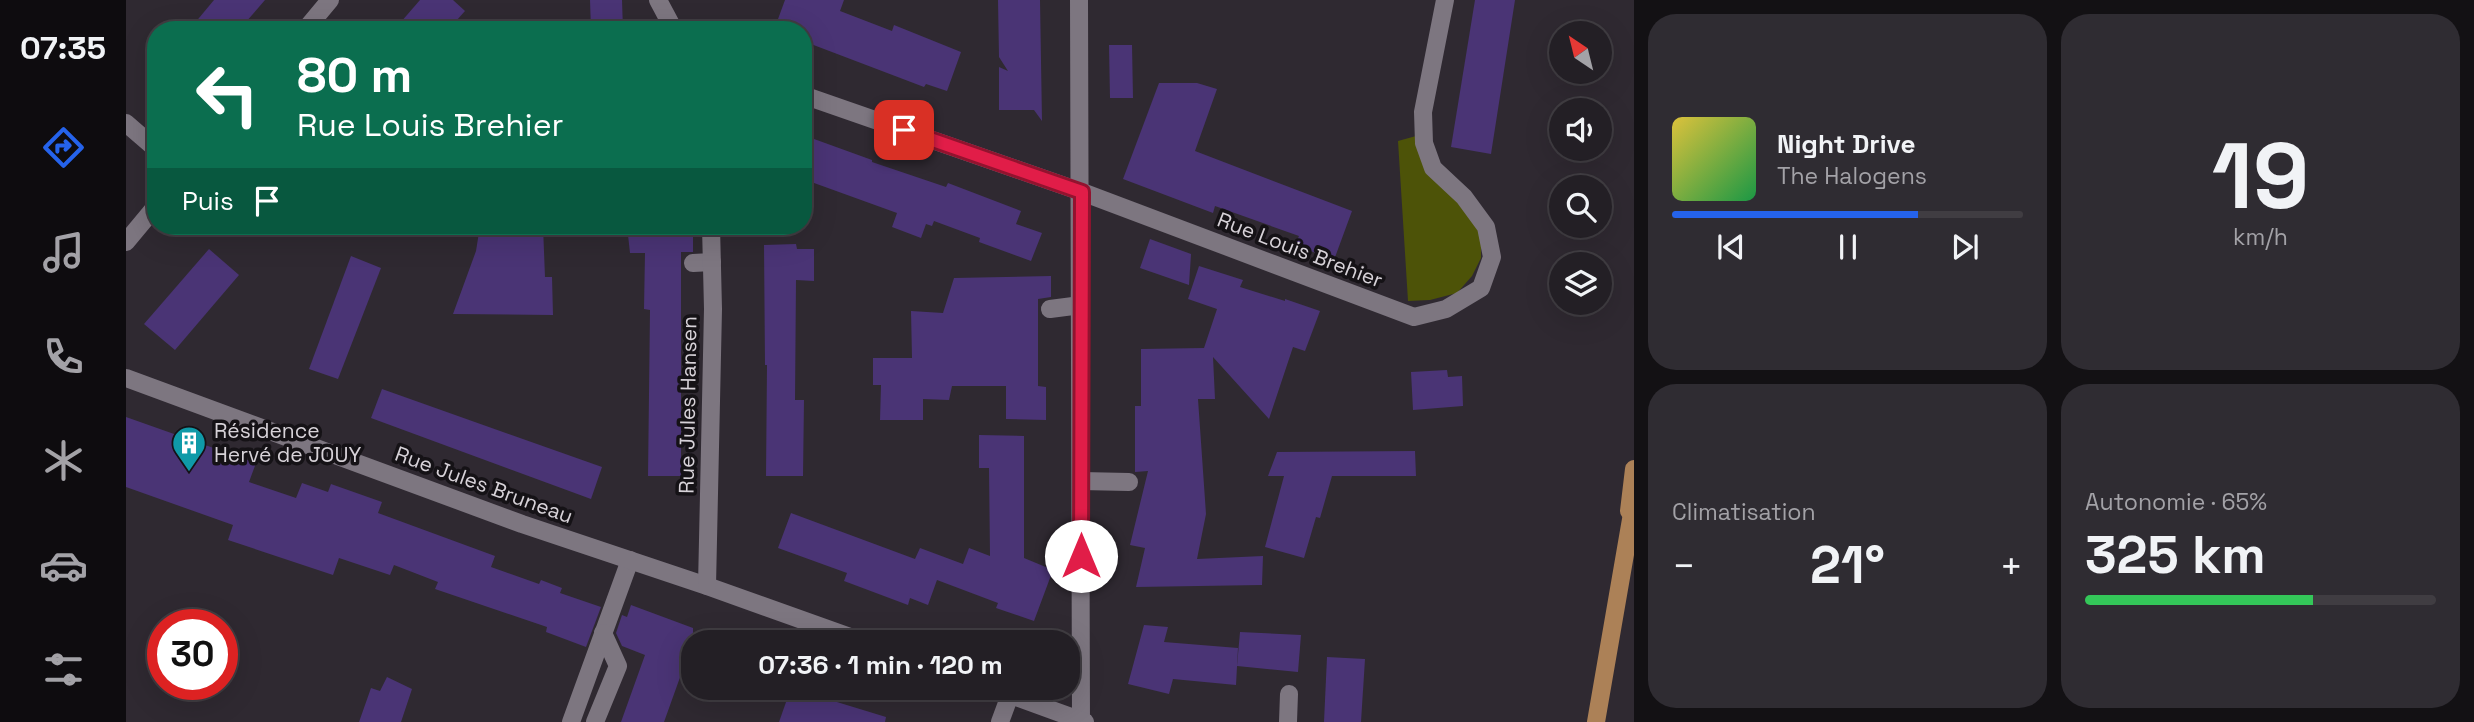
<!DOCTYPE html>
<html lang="fr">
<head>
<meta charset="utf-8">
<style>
  :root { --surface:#231f25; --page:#2f2c32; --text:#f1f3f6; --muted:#a3a2a7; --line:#403d42; --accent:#2563eb }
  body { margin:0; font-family:"Space Grotesk",sans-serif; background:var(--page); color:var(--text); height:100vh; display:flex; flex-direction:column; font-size:26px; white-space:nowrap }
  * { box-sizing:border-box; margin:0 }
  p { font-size:23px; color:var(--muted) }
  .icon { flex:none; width:38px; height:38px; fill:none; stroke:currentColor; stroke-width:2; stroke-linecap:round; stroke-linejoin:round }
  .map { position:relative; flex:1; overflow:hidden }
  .details { display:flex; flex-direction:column; gap:14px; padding:14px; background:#131114; width:840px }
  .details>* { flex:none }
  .guide { position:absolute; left:21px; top:21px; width:665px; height:214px; border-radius:28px; box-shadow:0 7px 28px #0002,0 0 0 2px var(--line); background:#0b6e4f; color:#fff; overflow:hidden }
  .needle { width:46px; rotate:325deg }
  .tools { position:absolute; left:1423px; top:21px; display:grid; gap:14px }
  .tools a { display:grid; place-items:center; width:63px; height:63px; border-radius:50%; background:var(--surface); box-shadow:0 7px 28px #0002,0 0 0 2px var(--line); font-size:35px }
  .speed { position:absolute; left:21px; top:609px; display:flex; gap:14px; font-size:35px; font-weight:700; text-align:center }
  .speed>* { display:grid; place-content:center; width:91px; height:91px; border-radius:50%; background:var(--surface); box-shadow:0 7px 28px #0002,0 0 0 2px var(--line); line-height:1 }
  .speed .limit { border:10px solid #d22; background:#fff; color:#111 }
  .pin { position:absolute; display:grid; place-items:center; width:60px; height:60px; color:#fff; margin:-30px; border-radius:14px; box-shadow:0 4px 10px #0006 }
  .me { position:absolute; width:77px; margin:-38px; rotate:0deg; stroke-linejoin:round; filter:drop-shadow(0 0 5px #0008) }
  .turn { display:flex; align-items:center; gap:24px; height:147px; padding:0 35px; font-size:32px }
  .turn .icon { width:91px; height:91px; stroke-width:2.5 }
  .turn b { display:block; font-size:49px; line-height:60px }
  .then { display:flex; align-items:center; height:66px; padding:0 35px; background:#0003; gap:14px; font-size:26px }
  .big { font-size:52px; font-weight:700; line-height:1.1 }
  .details .widget { flex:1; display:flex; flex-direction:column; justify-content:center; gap:10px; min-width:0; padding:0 24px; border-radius:28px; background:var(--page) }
  .details .dial { align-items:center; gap:0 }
  .dial b { font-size:91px; line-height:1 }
  .song { display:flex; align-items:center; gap:21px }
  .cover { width:84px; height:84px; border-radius:10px; background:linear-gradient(135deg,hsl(50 70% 55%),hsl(140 70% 35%)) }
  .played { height:7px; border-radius:4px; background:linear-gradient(90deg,var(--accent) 70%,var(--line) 70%) }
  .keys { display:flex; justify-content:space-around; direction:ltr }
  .heat { display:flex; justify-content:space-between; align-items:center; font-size:38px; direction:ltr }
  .charge { height:10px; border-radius:5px; background:linear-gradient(90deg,#34c759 65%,var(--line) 0) }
  .details .tiles { flex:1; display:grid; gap:14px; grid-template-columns:repeat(2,1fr) }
  .trip { position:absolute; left:555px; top:630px; width:399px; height:70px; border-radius:28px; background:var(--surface); box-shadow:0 7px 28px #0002,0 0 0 2px var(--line); font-weight:700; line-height:70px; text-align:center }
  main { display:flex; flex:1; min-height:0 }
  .dock { display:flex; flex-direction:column; width:126px; justify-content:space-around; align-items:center; background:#0e0c0f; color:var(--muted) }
  .dock .icon { width:49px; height:49px }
  .dock .active { color:var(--accent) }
  .dock b { font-size:32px; color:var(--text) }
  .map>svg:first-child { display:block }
</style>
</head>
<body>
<main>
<nav class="dock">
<b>07:35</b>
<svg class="icon active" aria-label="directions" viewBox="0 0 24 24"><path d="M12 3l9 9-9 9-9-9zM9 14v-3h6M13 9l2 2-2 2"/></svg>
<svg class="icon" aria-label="music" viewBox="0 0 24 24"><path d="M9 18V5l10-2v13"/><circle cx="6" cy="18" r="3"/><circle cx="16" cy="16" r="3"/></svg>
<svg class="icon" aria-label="phone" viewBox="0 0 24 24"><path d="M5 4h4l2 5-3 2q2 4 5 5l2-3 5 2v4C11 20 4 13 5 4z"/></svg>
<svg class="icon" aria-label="climate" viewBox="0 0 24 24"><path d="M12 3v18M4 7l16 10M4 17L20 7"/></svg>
<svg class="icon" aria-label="car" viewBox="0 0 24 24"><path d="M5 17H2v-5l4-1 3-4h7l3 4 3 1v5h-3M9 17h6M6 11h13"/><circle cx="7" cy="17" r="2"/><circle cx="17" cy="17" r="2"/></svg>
<svg class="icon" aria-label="filters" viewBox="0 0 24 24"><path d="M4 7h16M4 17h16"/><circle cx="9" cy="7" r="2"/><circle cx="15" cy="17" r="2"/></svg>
</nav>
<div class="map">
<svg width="1508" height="722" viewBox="0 0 1508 722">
  <rect width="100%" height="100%" fill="#2f2931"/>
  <path fill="#4d5308" d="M 1290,136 L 1355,229 L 1355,258 L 1346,276 L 1331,293 L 1304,300 L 1282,301 L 1272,141 Z"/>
  <g fill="#4a3475">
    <path d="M 88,0 L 139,0 L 113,30 L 63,30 Z"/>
    <path d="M 294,0 L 327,0 L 339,11 L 322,30 L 268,30 Z"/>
    <path d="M 464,0 L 496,0 L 497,30 L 465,30 Z"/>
    <path d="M 659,0 L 718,0 L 714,11 L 766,31 L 768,25 L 835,52 L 821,91 L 800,84 L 798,87 L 677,41 L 677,30 L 648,30 Z"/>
    <path d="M 872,0 L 914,0 L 916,121 L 908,110 L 873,110 L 873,67 L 882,71 L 873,57 Z"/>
    <path d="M 1349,0 L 1389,0 L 1365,154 L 1325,147 Z"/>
    <path d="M 983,45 L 1006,45 L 1007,98 L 984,98 Z"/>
    <path d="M 1033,83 L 1071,83 L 1091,89 L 1069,151 L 1226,211 L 1208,260 L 1169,245 L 1173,236 L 1089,206 L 1087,213 L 997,179 Z"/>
    <path d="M 677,135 L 746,160 L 746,162 L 820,187 L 822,183 L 895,211 L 890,224 L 916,233 L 905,261 L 853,242 L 854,238 L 808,221 L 806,226 L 800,224 L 795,238 L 766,227 L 771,213 L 677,179 Z"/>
    <path d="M 354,226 L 417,226 L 419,277 L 426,277 L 427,315 L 327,314 L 350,251 Z"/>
    <path d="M 501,226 L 567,226 L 567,252 L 555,252 L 555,476 L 522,476 L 524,310 L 518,309 L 519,253 L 504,253 Z"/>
    <path d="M 1024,239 L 1065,254 L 1063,285 L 1014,268 Z"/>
    <path d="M 670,244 L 671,249 L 688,249 L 688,281 L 670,280 L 669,400 L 678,400 L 677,476 L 640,476 L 641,365 L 639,365 L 638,245 Z"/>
    <path d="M 83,249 L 113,275 L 49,350 L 18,324 Z"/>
    <path d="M 225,256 L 255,268 L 212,379 L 183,369 Z"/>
    <path d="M 1073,266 L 1117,280 L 1114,287 L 1159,301 L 1159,299 L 1194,311 L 1179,351 L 1167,347 L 1143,419 L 1087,357 L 1089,399 L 1072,399 L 1080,514 L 1071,559 L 1137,556 L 1136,585 L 1010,587 L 1019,548 L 1004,545 L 1022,471 L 1009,472 L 1009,406 L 1015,406 L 1015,349 L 1078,348 L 1091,309 L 1062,299 Z"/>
    <path d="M 925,276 L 925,297 L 912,299 L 912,386 L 920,387 L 920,420 L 880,419 L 880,386 L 826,386 L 823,400 L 797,399 L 797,420 L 754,420 L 755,385 L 747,385 L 747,358 L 786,358 L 785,311 L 817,313 L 828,278 Z"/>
    <path d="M 1321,370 L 1322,377 L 1336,376 L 1337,406 L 1287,410 L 1285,372 Z"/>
    <path d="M 256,389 L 476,467 L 465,499 L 245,418 Z"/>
    <path d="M 0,417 L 130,463 L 123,482 L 170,498 L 176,483 L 202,492 L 205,484 L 256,502 L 252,513 L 369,556 L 365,567 L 413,584 L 415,580 L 436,588 L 434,593 L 475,607 L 460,647 L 420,632 L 421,627 L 309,589 L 312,582 L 268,565 L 264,575 L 213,558 L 207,575 L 102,540 L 107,525 L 0,487 Z"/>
    <path d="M 853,435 L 898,436 L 898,558 L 927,570 L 908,621 L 870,608 L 872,603 L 811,580 L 802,605 L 784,598 L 782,605 L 718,581 L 721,573 L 652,548 L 665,513 L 789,559 L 794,548 L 837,564 L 843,548 L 864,556 L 863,468 L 853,468 Z"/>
    <path d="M 1289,451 L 1290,476 L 1206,476 L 1194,518 L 1190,517 L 1178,558 L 1139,547 L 1158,476 L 1142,476 L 1151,452 Z"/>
    <path d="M 505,605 L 567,628 L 567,673 L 557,669 L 538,722 L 495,722 L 519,655 L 496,646 L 490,633 L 496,615 L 501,617 Z"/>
    <path d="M 1018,625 L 1042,627 L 1038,642 L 1112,648 L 1110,685 L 1047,679 L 1043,694 L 1002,684 Z"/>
    <path d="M 1114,632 L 1175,635 L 1172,672 L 1111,666 Z"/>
    <path d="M 1201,657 L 1239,659 L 1235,722 L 1198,722 Z"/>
    <path d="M 261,677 L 286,689 L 275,722 L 233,722 L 245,688 L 254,691 Z"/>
    <path d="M 665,688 L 760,717 L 759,722 L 653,722 Z"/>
  </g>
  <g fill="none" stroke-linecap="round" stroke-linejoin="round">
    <g stroke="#7d7680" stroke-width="18">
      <path d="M 567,263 L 586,262"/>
      <path d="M 924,309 L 955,305"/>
      <path d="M 955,481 L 1003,482"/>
      <path d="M 445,722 L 504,560"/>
      <path d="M 469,722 L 492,666 L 477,633"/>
    </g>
    <g stroke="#7d7680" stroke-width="18">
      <path d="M 532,0 L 548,30"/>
      <path d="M 953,0 L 955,721"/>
      <path d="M 179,30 L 204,0"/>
      <path d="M 677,95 L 956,192 L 1288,317 L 1320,309 L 1355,288 L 1366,257 L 1360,227 L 1338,197 L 1307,168 L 1298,143 L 1297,112 L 1319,0"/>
      <path d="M 0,123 L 30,149"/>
      <path d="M 0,242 L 30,206"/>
      <path d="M 0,378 L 396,524 L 581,586 L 738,642"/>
      <path d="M 581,586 L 587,309 L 585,226"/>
      <path d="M 865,688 L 959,722"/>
      <path d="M 874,722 L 884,695"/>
      <path d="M 1162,722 L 1163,694"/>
    </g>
    <g stroke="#ac8157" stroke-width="18">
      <path d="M 1503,511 L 1508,469"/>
      <path d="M 1470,722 L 1508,502"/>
    </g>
  </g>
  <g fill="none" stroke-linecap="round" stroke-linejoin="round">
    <g stroke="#92132f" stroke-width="18">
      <path id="route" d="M 778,130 L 956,192 L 955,556"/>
    </g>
    <use href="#route" stroke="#e11d48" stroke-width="12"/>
  </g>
  <defs>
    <g id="building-pin" transform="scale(1.75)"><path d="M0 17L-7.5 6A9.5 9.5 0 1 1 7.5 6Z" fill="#0f9aa8" stroke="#151216"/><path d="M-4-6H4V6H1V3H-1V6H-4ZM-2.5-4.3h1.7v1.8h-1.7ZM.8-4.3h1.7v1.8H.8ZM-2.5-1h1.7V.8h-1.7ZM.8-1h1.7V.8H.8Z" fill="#fff"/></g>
  </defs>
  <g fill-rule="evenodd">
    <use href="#building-pin" x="63" y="443"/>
  </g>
  <g text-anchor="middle" stroke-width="7" stroke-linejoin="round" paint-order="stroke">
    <g font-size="21" fill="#d7d2d8" stroke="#151216">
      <text transform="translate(1174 250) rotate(21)" y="7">Rue Louis Brehier</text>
      <text transform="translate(562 405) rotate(-89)" y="7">Rue Jules Hansen</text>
      <text transform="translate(358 485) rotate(20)" y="7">Rue Jules Bruneau</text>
    </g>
    <g font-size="21" fill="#d7d2d8" stroke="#151216" text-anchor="start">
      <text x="88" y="438">Résidence<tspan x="88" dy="24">Hervé de JOUY</tspan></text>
    </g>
  </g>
</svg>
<div class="tools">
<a><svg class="needle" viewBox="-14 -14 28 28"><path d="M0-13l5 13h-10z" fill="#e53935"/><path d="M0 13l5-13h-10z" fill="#a3a2a7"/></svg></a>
<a><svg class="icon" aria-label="sound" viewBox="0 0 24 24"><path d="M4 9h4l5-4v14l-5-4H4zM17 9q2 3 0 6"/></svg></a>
<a><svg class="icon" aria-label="search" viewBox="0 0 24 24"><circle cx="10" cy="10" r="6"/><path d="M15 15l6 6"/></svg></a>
<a><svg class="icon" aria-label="layers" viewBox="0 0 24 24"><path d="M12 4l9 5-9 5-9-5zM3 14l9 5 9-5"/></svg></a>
</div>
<div class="speed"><div class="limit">30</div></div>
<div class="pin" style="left:778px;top:130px;background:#d93025"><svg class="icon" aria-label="arrive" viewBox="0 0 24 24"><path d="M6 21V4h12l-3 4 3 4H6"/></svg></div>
<svg class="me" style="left:955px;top:556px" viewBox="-20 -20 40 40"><circle r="19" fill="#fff"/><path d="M0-13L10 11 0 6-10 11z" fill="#e11d48"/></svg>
<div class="trip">07:36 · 1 min · 120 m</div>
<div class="guide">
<div class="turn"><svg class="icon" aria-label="left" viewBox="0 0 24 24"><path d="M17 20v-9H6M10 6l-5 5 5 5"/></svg><div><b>80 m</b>Rue Louis Brehier</div></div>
<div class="then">Puis<svg class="icon" aria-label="arrive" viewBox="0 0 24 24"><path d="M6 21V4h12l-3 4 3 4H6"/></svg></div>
</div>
</div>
<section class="details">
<div class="tiles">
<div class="widget">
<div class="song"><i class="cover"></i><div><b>Night Drive</b><p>The Halogens</p></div></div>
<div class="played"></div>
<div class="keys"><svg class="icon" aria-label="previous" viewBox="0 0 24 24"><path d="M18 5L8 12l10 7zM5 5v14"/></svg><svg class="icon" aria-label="pause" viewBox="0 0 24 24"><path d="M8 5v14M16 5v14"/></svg><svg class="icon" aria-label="next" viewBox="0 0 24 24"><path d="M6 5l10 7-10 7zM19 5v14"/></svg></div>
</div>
<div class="widget dial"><b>19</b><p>km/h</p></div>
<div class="widget"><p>Climatisation</p>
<div class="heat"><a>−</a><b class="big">21°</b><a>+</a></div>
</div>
<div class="widget"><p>Autonomie · 65%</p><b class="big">325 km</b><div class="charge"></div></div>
</div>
</section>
</main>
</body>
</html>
